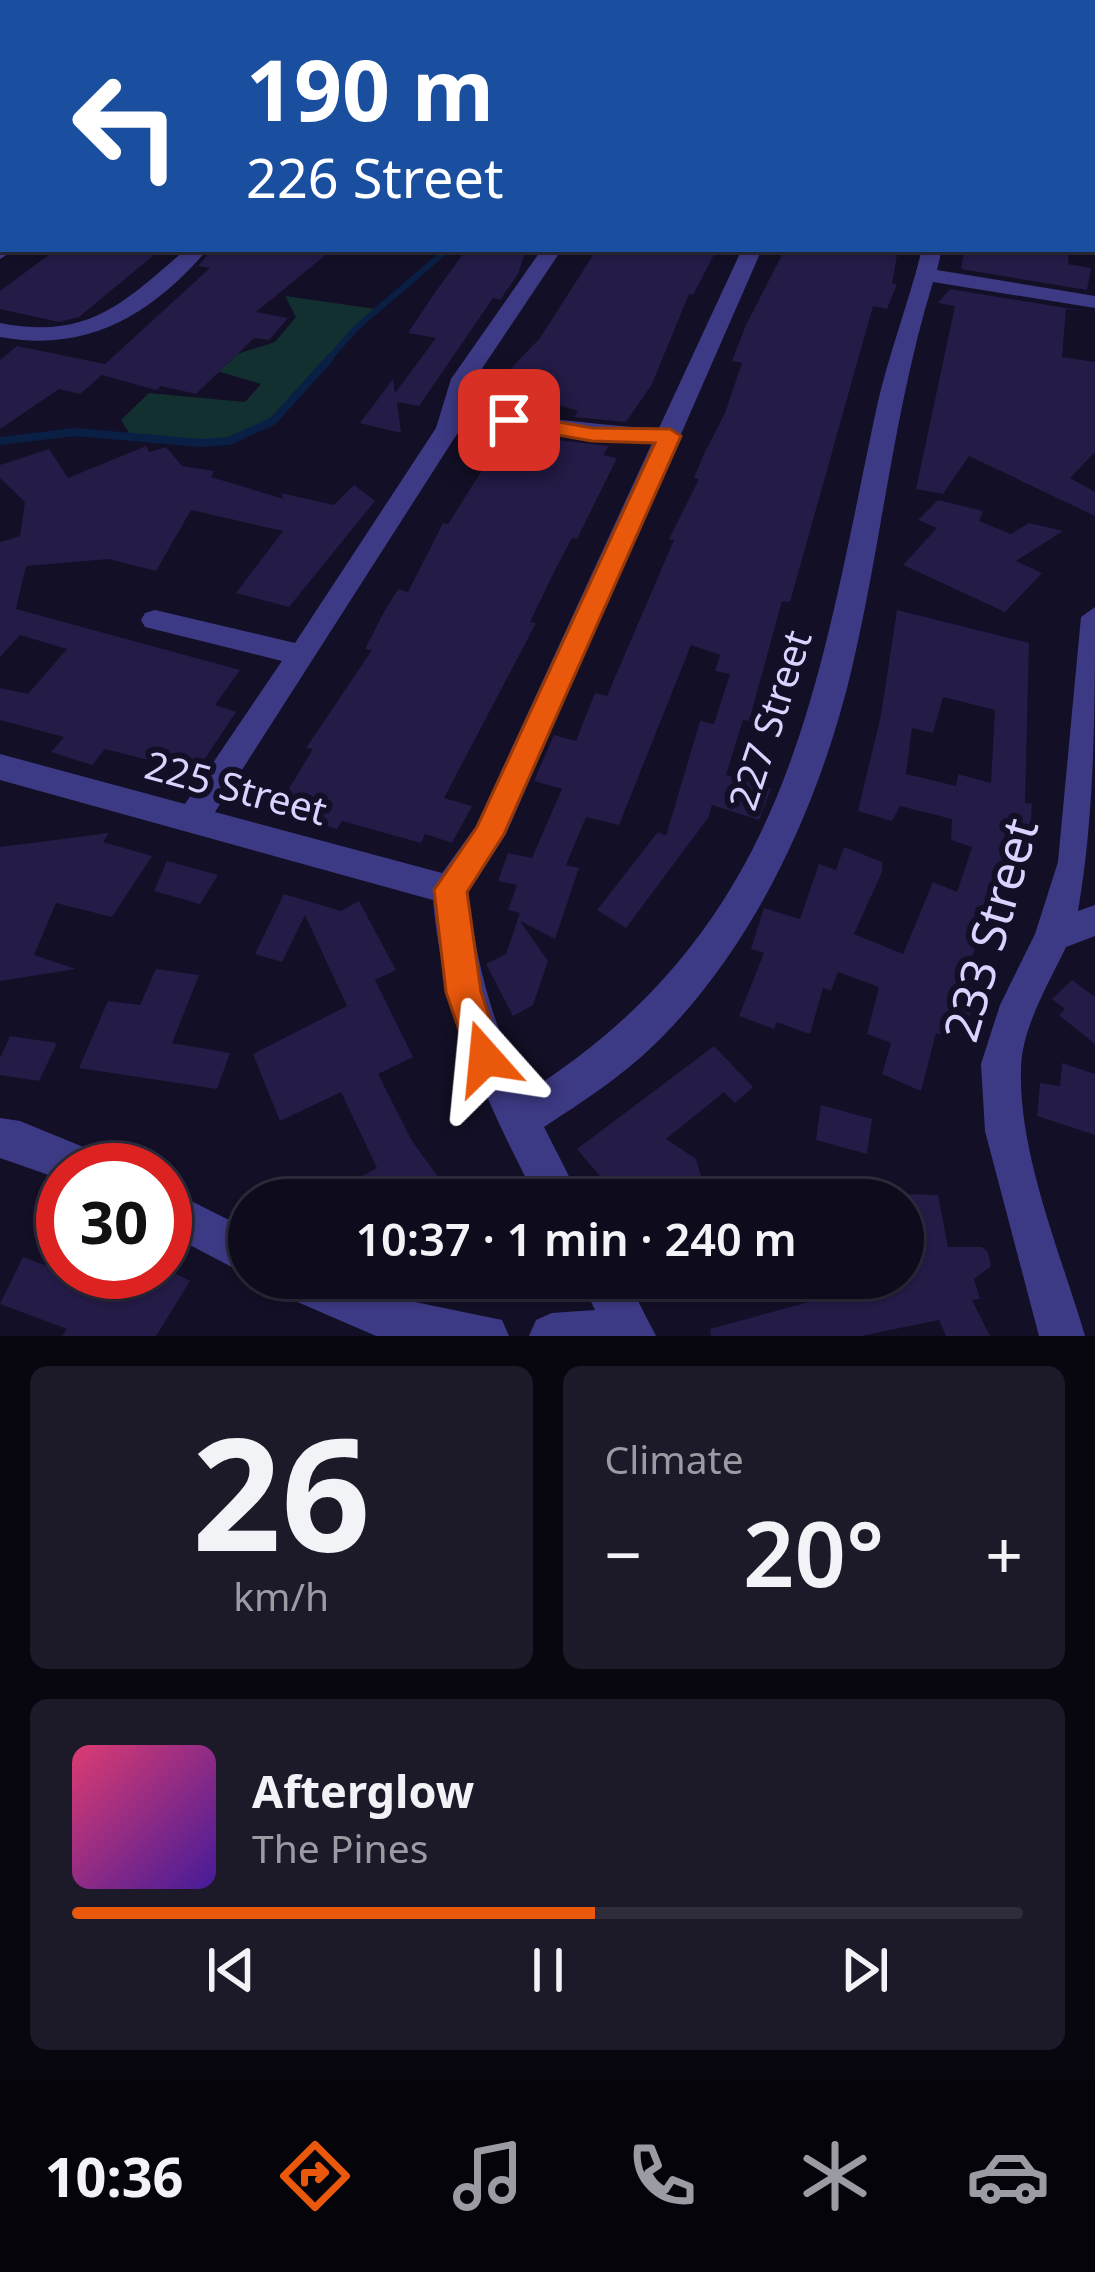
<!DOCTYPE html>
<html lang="en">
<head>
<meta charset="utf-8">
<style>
  :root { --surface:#0e0b1c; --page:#1c1929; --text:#f1f3f6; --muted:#9b9ba3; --line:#2e2b3b; --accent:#ea580c }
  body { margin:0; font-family:"Noto Sans",sans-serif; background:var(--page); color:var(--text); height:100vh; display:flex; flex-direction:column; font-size:45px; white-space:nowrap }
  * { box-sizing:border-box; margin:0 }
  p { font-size:39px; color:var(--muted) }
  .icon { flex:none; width:66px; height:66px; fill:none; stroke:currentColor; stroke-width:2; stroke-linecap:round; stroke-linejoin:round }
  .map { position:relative; height:1336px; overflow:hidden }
  .panel { display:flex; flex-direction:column; gap:30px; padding:30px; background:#08060f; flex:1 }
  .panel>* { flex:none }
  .hud { position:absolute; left:0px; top:0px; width:1095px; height:252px; box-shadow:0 3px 9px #0004,0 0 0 3px var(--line); background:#1a4fa0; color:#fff; overflow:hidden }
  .speed { position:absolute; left:36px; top:1143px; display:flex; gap:24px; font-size:60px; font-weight:700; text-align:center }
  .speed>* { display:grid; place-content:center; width:156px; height:156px; border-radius:50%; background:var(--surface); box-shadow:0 3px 9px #0004,0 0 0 3px var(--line); line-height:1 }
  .speed .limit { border:18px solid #d22; background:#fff; color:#111 }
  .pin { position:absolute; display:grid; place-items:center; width:102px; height:102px; color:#fff; margin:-51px; border-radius:24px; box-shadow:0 6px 18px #0006 }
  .me { position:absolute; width:132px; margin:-66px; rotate:342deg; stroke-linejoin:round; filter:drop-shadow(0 0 9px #0008) }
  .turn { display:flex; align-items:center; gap:42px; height:252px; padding:0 48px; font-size:54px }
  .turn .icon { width:156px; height:156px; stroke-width:2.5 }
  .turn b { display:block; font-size:84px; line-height:102px }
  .big { font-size:90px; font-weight:600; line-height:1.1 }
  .panel .tile { flex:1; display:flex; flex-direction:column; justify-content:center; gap:18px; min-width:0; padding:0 42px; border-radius:18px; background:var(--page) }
  .panel .dial { align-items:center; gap:0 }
  .dial b { font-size:156px; line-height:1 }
  .song { display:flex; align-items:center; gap:36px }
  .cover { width:144px; height:144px; border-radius:18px; background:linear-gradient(135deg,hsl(340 70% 55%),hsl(260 70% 35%)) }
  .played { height:12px; border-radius:6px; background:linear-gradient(90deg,var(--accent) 55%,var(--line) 55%) }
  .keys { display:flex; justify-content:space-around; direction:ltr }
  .heat { display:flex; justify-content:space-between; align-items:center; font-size:66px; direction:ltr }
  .panel .tiles { flex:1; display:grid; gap:30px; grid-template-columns:1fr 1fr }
  .tile:last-child { grid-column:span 2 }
  .trip { position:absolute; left:228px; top:1179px; width:696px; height:120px; border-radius:60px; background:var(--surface); box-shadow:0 3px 9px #0004,0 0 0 3px var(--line); font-weight:600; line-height:120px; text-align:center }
  .dock { display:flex; height:192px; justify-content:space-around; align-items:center; background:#06040b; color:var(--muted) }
  .dock .icon { width:84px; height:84px }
  .dock .on { color:var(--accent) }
  .dock b { font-size:54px; color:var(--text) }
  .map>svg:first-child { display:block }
</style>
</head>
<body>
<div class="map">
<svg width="1095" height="1336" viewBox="0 0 1095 1336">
  <rect width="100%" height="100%" fill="#130f26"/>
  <path fill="#12302f" d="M 285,296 L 376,309 C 322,353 291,438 213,442 C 186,443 156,436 129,433 L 121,420 L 149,393 L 245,402 L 261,384 L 186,362 L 185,355 L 228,364 L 237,354 L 275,342 L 296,317 Z"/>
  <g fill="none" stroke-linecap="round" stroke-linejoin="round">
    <path stroke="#0a1f44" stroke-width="4.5" d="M 428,3 L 444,0"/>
    <path stroke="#0a1f44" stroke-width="6" d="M 327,361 L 357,327 L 448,249"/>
    <path stroke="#0a1f44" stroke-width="8" d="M 0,441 L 75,432 L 201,443 L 229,441 L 273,421 L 330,358"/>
  </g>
  <g fill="#241b47" fill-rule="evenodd">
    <path d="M 57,249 L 161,249 L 79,317 L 59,322 L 0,309 L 0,291 Z"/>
    <path d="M 212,249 L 333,249 L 256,312 L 288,318 L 269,340 L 254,338 L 196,394 L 161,386 L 156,390 L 102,375 L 80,394 L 59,389 L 0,429 L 0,360 L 17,346 L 105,364 L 210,268 L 198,266 Z"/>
    <path d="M 482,249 L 526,249 L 518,274 L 500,300 L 493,298 L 419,406 L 397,402 L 401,433 L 360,423 L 393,379 L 395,393 L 436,338 L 408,333 L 436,291 L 466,250 Z"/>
    <path d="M 597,249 L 717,249 L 693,295 L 689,294 L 652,384 L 626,422 L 574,417 L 578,411 L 495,385 L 540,338 Z"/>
    <path d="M 785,249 L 898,249 L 892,284 L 897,284 L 887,309 L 873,306 L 790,602 L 782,601 L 749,721 L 743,720 L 726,775 L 771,788 L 759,820 L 712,805 L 708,818 L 626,928 L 597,910 L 658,832 L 666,836 L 700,721 L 714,724 L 730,674 L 715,671 L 720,655 L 691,645 L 619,825 L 586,817 L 566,865 L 579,868 L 555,939 L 520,921 L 548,961 L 533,1005 L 513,1016 L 486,964 L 506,954 L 520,913 L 508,910 L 517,885 L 498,881 L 508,853 L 532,858 L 562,789 L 534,781 L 554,735 L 576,741 L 595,693 L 607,696 L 674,540 L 669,539 L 699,479 L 694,478 L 703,456 L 725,413 L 742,363 L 732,361 L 746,325 Z"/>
    <path d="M 964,249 L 1069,249 L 1068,264 L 1091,268 L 1087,290 L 961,269 Z"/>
    <path d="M 950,289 L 1084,311 L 1066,309 L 1062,357 L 1095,362 L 1095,452 L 1070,478 L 1095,492 L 1095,516 L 969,456 L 943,494 L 916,489 L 955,306 L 938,303 Z"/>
    <path d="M 557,440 L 609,446 L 603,455 L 617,458 L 577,539 L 572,538 L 555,570 L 530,622 L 536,623 L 444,798 L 472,806 L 452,843 L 425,834 L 421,843 L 342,821 L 337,829 L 295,816 L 305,803 L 284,797 L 313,749 L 306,748 L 372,650 L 365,649 L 384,612 L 398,589 L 408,592 L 443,523 L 448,524 L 488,461 L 534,470 Z"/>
    <path d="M 146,446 L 149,452 L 166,447 L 182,466 L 214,471 L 211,477 L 284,499 L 281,493 L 334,505 L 354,485 L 375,501 L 289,607 L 236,593 L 283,531 L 191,510 L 156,571 L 109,559 L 26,566 L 16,609 L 240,670 L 215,705 L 236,712 L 196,772 L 105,749 L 92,765 L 51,752 L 64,737 L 0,720 L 0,688 L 28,694 L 67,649 L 20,635 L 0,657 L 0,542 L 20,536 L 25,502 L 0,478 L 0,465 L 49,449 L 68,478 Z"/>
    <path d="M 938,500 L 983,511 L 979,521 L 1011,534 L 1029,523 L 1063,531 L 1016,561 L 1042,573 L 1005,612 L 903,565 L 937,528 L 918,520 Z"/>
    <path d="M 897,610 L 1029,643 L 1025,803 L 1032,804 L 1030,837 L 1017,834 L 962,984 L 979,992 L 968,1019 L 954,1012 L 947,1037 L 936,1033 L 921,1091 L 882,1074 L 891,1043 L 867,1034 L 879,987 L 838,972 L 831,991 L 823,988 L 810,1034 L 777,1022 L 774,1029 L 739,1016 L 764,953 L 751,949 L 764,908 L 800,919 L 819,864 L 836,870 L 844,847 L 882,862 L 882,872 L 854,934 L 903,954 L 933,882 L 957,892 L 972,847 L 951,840 L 952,819 L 900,806 L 892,821 L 858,811 L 881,715 ZM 943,697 L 995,710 L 991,783 L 958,774 L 956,786 L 906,774 L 912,728 L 933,733 Z"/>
    <path d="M 109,833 L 103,842 L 152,856 L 112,917 L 56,903 L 34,955 L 76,969 L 0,981 L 0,847 Z"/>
    <path d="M 167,861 L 218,875 L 200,904 L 154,891 Z"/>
    <path d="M 284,894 L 341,911 L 359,901 L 396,970 L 375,980 L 413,1057 L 378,1074 L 412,1141 L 455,1200 L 341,1200 L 362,1176 L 377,1168 L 341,1092 L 280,1121 L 253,1054 L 347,1006 L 305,915 L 282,962 L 255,954 Z"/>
    <path d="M 156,969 L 199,975 L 172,1043 L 230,1053 L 217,1089 L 79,1068 L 108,1001 L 140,1005 Z"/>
    <path d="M 1072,980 L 1095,997 L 1095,1044 L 1059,1015 L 1065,1009 L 1052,999 Z"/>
    <path d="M 10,1036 L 57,1043 L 39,1081 L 0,1075 L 0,1058 Z"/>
    <path d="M 714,1046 L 753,1087 L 735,1103 L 724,1092 L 666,1139 L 696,1159 L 701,1176 L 658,1200 L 626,1200 L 611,1178 L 606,1183 L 577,1149 Z"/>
    <path d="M 1062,1063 L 1095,1074 L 1095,1135 L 1037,1116 L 1040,1083 L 1060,1086 Z"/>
    <path d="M 821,1105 L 872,1119 L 867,1154 L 816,1140 Z"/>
    <path d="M 903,1194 L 938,1195 L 948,1247 L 982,1247 L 988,1252 L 991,1266 L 974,1279 L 980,1299 L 972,1300 L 990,1336 L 946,1336 L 939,1320 L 861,1336 L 711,1336 L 710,1329 L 834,1295 L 832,1290 L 909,1275 L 903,1251 Z"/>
    <path d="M 23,1257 L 108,1288 L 112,1282 L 128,1290 L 140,1272 L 173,1272 L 190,1281 L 156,1336 L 62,1336 L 67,1329 L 0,1304 Z"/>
  </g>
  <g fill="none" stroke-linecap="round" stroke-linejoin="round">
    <g fill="#3d3a85" fill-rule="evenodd">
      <path d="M 0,0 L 20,0 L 21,1 L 0,6 Z"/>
      <rect x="235" y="0" width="14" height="3"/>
      <rect x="358" y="0" width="14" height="3"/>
      <rect x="1092" y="4" width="3" height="10"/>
      <path d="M 0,24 L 3,24 L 0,39 Z"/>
      <rect x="1092" y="59" width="3" height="10"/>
      <rect x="1092" y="142" width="3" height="13"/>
      <path d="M 0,244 L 3,249 L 16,249 L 0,259 Z"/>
      <path d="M 186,249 L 208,249 C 151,315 88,353 0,337 L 0,323 C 88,340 123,304 186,249 Z"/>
      <path d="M 542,249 L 562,249 L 475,379 L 463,419 C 528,410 593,427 659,428 L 742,249 L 762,249 L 506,834 L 468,893 C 476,964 494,1029 526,1093 C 792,925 817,687 877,406 C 889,353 909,302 922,249 L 942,249 L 937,270 L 1095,296 L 1095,308 L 933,282 C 894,409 882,540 852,668 C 820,803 755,947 654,1045 C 621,1077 582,1102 544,1127 L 581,1200 L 537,1200 C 488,1104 442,1010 433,900 L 0,780 L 0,754 L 185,804 L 282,661 L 145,627 L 141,620 L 145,613 L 155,610 L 295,643 L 436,428 L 451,379 ZM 509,427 L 592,441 L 652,443 L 476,826 L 442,873 L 215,812 L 457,434 Z"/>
      <path d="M 1095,607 C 1095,708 1095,813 1078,911 L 1095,905 L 1095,936 L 1066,947 C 1049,983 1022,1027 1021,1068 C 1018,1153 1061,1254 1085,1336 L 1039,1336 L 985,1131 L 981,1064 L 1000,1005 L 1035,934 L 1058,862 L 1081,617 Z"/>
      <path d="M 0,1118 L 20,1121 L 103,1155 L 109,1170 L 63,1170 L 63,1180 L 0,1158 Z"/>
      <path d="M 165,1188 L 249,1230 L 249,1276 L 165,1232 Z"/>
      <path d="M 273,1278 L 344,1278 L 410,1301 L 502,1320 L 509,1336 L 376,1336 L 279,1294 Z"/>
      <path d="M 580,1278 L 626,1278 L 656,1336 L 529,1336 L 536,1320 L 552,1313 L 595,1310 Z"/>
    </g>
  </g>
  <path fill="#ea580c" stroke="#983908" stroke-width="3" d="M 509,413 L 592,428 L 670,429 L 681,436 L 504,834 L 467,892 L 481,992 L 503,1058 L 498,1070 L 485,1075 L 473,1070 L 446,992 L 434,890 L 477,827 L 655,443 L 592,441 L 501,425 L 501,415 Z"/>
  <g text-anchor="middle" stroke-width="12" stroke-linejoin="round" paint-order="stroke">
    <g font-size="39" fill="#d9d4ff" stroke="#130f26">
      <text transform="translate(770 720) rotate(-72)" y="14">227 Street</text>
      <text transform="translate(236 788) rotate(15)" y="14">225 Street</text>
    </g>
    <g font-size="48" fill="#d9d4ff" stroke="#130f26">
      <text transform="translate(991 930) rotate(-74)" y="17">233 Street</text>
    </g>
  </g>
</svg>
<div class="speed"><div class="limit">30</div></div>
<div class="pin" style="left:509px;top:420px;background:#d93025"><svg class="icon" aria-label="arrive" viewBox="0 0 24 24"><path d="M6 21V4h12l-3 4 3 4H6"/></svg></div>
<svg class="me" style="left:485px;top:1058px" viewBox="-20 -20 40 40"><path d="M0-17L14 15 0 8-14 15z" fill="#ea580c" stroke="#fff" stroke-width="4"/></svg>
<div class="trip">10:37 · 1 min · 240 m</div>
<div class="hud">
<div class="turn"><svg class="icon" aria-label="left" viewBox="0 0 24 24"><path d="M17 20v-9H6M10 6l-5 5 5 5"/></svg><div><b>190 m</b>226 Street</div></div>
</div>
</div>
<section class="panel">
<div class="tiles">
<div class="tile dial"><b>26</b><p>km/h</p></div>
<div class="tile"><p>Climate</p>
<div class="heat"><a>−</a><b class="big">20°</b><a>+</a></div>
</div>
<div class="tile">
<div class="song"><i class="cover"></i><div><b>Afterglow</b><p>The Pines</p></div></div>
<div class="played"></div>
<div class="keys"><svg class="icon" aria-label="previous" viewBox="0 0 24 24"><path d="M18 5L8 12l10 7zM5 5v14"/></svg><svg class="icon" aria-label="pause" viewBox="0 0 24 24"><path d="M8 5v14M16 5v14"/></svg><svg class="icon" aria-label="next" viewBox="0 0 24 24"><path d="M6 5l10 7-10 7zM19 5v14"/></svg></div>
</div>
</div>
</section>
<nav class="dock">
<b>10:36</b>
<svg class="icon on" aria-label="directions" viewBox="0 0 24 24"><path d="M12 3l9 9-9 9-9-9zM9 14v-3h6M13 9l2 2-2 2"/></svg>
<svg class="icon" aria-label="music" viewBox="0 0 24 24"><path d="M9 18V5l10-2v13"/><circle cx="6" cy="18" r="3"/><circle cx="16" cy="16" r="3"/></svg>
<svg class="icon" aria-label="phone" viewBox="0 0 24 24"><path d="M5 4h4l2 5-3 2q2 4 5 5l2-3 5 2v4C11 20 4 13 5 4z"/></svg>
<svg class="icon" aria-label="climate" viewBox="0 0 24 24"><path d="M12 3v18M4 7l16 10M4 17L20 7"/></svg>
<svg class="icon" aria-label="car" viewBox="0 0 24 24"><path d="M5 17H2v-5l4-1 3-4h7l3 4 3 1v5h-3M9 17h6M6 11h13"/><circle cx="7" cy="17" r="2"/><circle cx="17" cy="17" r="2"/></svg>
</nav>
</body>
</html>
